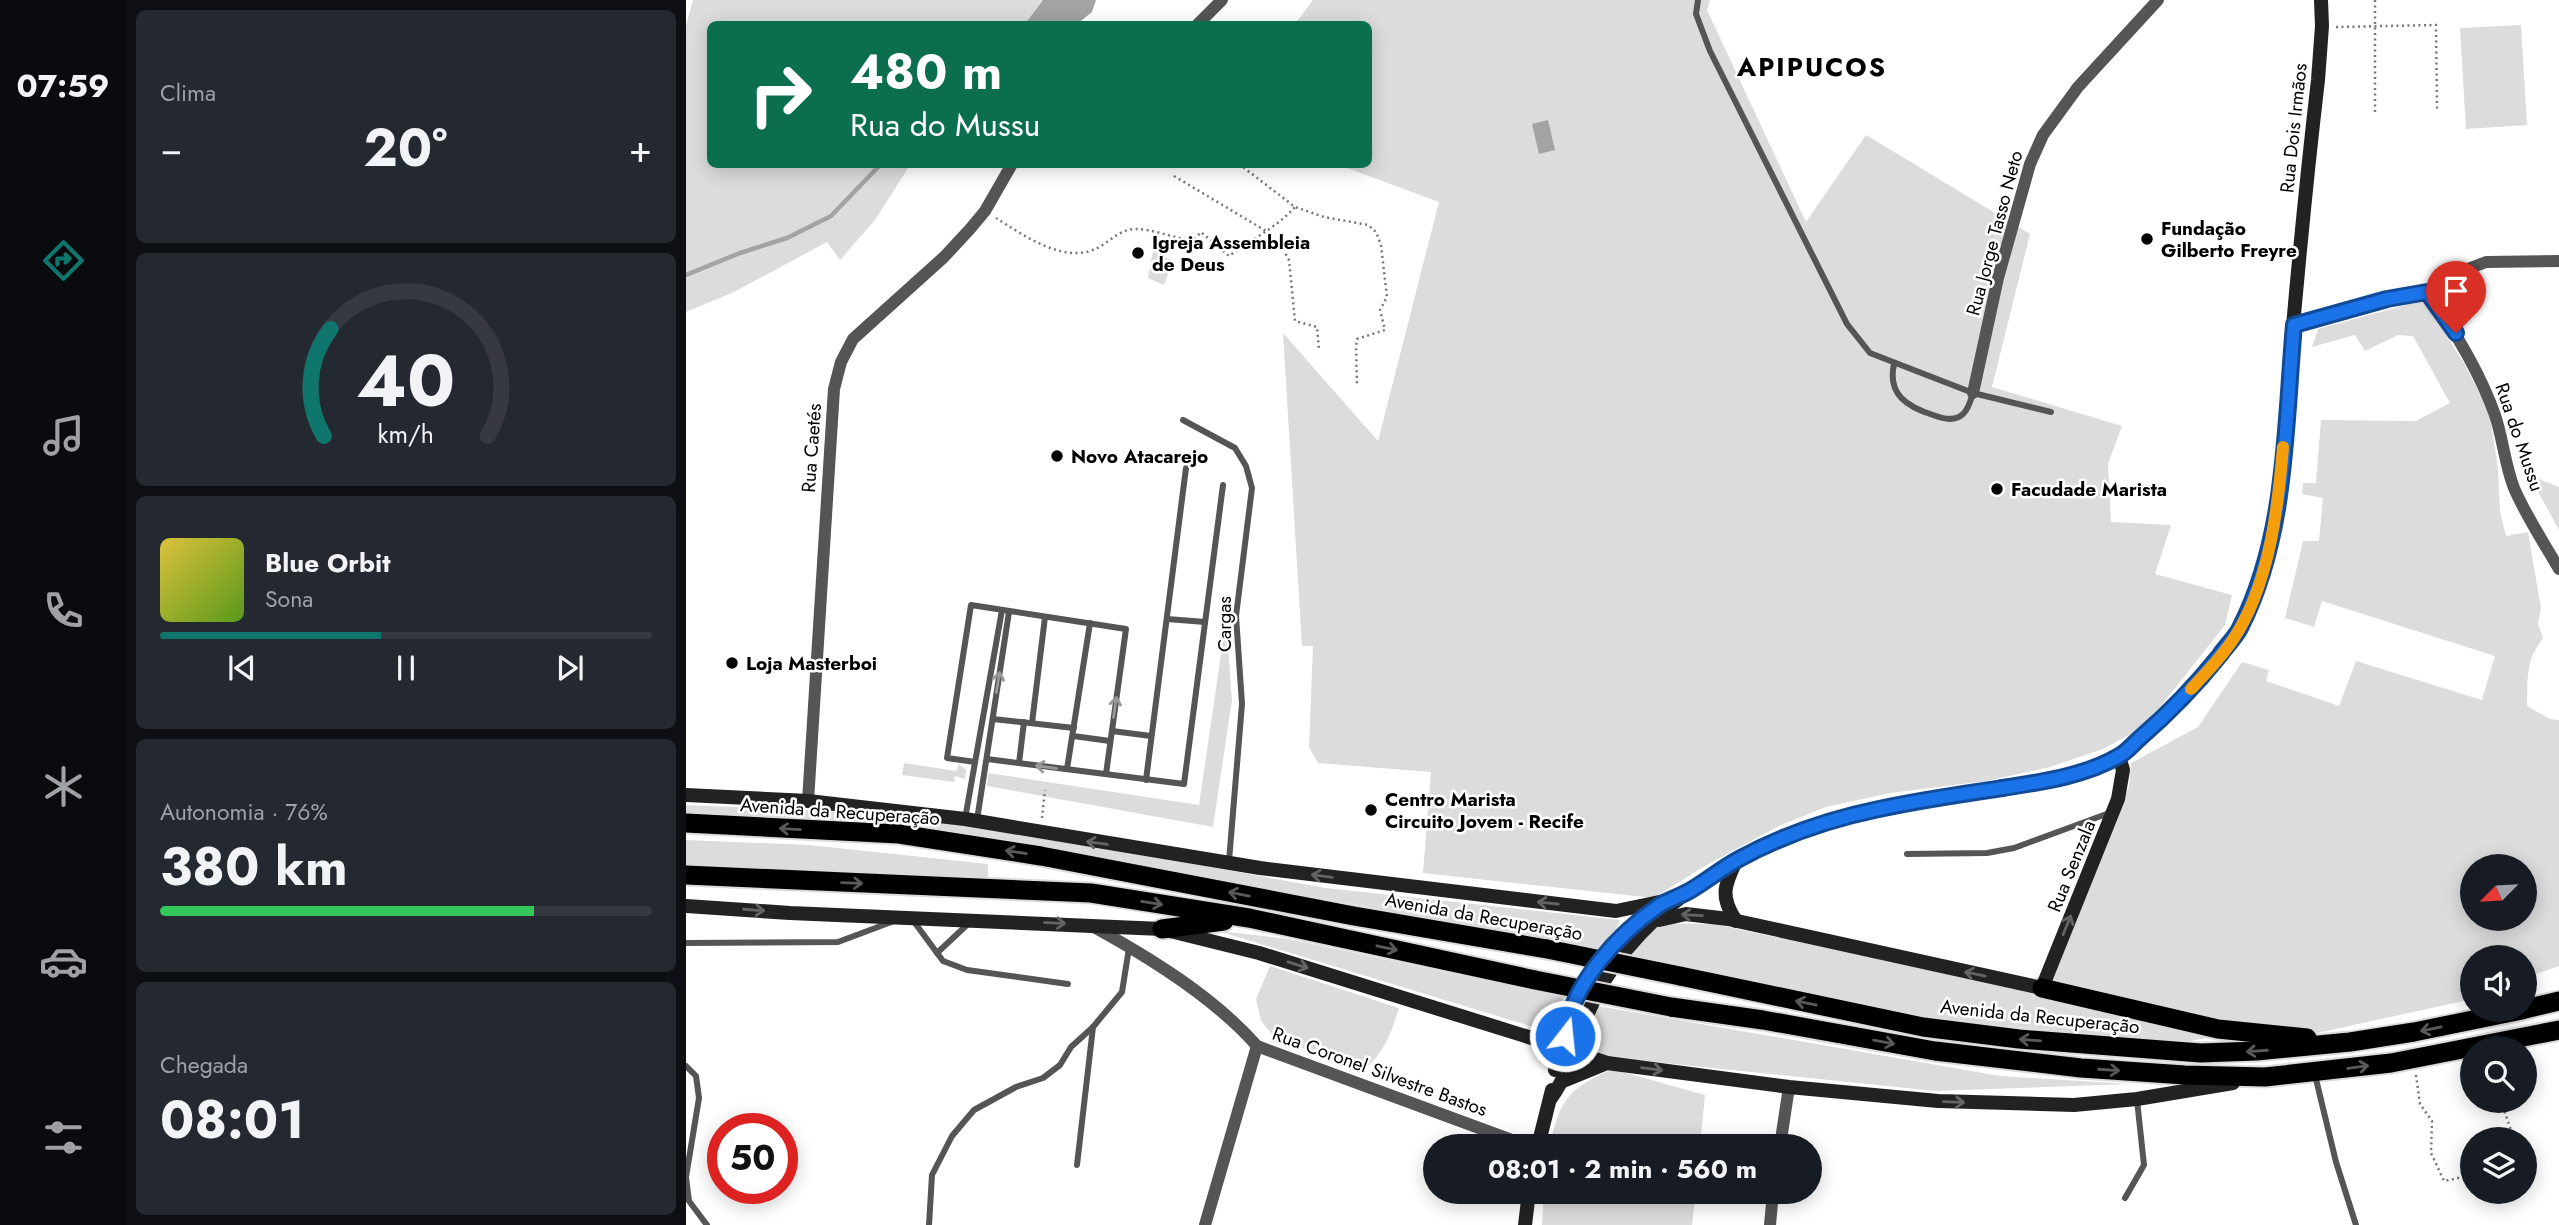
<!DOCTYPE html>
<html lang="pt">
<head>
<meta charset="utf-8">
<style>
  :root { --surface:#171b24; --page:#242831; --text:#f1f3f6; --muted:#9ea1a6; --line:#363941; --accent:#0f766e }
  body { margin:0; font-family:Jost,sans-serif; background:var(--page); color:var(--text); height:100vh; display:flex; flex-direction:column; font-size:26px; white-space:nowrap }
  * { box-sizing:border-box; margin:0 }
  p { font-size:23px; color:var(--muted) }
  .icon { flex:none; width:38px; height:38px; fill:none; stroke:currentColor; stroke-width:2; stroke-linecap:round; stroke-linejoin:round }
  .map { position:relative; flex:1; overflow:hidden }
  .panel { display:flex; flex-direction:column; gap:10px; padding:10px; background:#0d0f14; width:560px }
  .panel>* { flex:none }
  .guide { position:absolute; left:21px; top:21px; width:665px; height:147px; border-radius:10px; box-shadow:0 4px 18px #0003; background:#0b6e4f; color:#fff; overflow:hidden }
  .needle { width:46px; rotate:246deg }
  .fabs { position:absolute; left:1774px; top:854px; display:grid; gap:14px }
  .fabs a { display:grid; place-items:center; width:77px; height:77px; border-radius:50%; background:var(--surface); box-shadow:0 4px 18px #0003; font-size:35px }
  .speed { position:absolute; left:21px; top:1113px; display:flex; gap:14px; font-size:35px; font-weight:700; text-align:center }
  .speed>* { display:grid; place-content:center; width:91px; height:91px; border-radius:50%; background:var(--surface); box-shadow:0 4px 18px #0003; line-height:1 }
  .speed .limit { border:10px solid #d22; background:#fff; color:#111 }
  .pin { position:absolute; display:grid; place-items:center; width:60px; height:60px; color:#fff; margin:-72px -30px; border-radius:50% 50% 50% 0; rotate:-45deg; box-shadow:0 0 7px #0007 }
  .pin .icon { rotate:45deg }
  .me { position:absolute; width:77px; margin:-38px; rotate:16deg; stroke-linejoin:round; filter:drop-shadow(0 0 5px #0008) }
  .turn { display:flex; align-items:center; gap:24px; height:147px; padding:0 28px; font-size:32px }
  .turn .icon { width:91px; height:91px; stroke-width:2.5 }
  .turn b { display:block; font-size:49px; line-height:60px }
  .big { font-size:52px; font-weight:700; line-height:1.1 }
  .panel .widget { flex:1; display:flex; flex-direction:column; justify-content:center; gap:10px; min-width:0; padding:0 24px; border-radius:10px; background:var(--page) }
  .panel .dial { align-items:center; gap:0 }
  .dial svg { height:182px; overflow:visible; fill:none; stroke:var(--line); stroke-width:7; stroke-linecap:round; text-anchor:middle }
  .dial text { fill:var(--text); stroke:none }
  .song { display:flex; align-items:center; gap:21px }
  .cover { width:84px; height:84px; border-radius:10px; background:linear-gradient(135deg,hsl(50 70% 55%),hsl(90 70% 35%)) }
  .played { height:7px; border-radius:4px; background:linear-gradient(90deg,var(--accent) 45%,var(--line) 45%) }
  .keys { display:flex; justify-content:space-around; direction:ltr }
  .heat { display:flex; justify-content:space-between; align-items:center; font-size:38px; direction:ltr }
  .charge { height:10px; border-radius:5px; background:linear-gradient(90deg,#34c759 76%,var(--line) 0) }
  .trip { position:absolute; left:737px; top:1134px; width:399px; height:70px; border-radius:35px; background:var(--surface); box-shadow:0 4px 18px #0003; font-weight:700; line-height:70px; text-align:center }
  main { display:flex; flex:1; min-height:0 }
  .dock { display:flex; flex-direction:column; width:126px; justify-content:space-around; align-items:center; background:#090b0e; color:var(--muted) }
  .dock .icon { width:49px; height:49px }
  .dock .current { color:var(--accent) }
  .dock b { font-size:32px; color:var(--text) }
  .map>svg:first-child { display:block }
</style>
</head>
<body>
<main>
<nav class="dock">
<b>07:59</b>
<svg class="icon current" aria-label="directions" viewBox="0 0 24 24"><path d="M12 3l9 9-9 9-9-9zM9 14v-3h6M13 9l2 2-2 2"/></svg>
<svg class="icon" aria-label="music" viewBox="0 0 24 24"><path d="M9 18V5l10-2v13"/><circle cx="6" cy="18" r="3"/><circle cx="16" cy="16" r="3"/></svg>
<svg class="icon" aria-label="phone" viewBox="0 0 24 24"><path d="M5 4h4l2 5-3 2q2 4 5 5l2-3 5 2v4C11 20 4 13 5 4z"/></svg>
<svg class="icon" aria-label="climate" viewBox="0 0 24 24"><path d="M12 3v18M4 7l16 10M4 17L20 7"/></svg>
<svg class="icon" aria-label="car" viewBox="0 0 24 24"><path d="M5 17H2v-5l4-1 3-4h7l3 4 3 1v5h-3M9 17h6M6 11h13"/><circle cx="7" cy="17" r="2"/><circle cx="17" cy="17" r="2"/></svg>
<svg class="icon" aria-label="filters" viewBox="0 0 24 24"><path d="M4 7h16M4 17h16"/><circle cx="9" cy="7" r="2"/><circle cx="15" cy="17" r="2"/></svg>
</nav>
<section class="panel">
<div class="widget"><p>Clima</p>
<div class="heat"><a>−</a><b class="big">20°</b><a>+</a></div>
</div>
<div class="widget dial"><svg viewBox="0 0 100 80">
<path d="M14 69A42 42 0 1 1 86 69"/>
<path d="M14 69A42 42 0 0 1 17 22" stroke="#0f766e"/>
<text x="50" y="56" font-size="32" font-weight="700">40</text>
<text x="50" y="72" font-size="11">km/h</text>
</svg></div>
<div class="widget">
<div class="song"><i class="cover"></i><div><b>Blue Orbit</b><p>Sona</p></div></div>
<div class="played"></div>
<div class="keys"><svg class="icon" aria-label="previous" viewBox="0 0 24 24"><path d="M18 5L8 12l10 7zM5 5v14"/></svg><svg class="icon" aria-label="pause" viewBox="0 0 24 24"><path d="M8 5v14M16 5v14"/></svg><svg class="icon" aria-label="next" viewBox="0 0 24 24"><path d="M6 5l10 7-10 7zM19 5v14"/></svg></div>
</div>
<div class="widget"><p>Autonomia · 76%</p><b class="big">380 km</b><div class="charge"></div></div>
<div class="widget"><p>Chegada</p><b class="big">08:01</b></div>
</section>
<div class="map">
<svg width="1873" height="1225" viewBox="0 0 1873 1225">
  <rect width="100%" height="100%" fill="#fff"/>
  <g fill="#dcdcdc" fill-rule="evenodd">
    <path d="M 7,0 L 357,0 L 339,24 L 24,24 L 24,164 L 224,165 L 189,220 L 154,260 L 141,242 L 48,292 L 0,312 L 0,25 Z"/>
    <path d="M 627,0 L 1024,0 L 1021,10 L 1120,222 L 1180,135 L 1344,234 L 1306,387 L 1436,426 L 1422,464 L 1425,522 L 1485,525 L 1469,574 L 1546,595 L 1539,625 L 1467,716 L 1445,734 L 1417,749 L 1364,767 L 1300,781 L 1204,793 L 1140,807 L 1093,826 L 1017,867 L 968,898 L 737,873 L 745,772 L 632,763 L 623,747 L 627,646 L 616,646 L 597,333 L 692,441 L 753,202 L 653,165 L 682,164 L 682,24 L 609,24 Z"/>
    <path d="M 1835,25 L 1841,125 L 1780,129 L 1774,28 Z"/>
    <path d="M 467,251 L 487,261 L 478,285 L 462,278 Z"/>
    <path d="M 1738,300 L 1779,365 L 1803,411 L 1812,468 L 1814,512 L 1820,536 L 1842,532 L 1855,608 L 1852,624 L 1857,638 C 1839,662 1842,678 1841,706 L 1864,719 L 1873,720 L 1873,966 L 1839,978 L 1839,957 L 1787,957 L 1787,999 L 1631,1033 L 1544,1021 L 1366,982 L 1443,786 L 1445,763 L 1512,727 L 1556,662 L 1583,670 L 1580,681 L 1653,706 L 1670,661 L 1796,700 L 1809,656 L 1636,601 L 1628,627 L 1599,618 L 1617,541 L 1633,541 L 1637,498 L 1616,494 L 1617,483 L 1630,483 L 1635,420 L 1730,421 L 1764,403 L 1727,336 L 1712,335 L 1679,351 L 1669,335 L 1626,347 L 1632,329 ZM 1787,866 L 1839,866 L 1839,919 L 1787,919 Z"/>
    <path d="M 1843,475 L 1873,487 L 1873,530 Z"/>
    <path d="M 540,620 L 546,700 L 527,827 L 301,786 L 302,773 L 513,805 Z"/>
    <path d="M 218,763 L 270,771 L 273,764 L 280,770 L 279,779 L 269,776 L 268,782 L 216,775 Z"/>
    <path d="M 0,805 L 141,811 L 283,824 L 640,888 L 934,920 L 923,951 L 411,857 L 0,818 Z"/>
    <path d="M 0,840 L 123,845 L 302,864 L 302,878 L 0,867 Z"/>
    <path d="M 970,923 L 1028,924 L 1334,989 L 1522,1038 L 1497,1042 L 1241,1019 L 1006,971 L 942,955 Z"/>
    <path d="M 532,931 L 603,939 L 877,997 C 880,1013 867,1022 854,1029 Z"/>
    <path d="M 584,966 L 713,1008 C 705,1033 699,1051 679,1069 L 592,1040 L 584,1032 L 575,1021 L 570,999 Z"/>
    <path d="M 912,1006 L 1314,1076 L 1444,1084 L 1249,1091 L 920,1057 L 902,1045 Z"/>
    <path d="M 926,1069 L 1019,1095 L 1014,1146 L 863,1146 C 876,1097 880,1091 926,1069 Z"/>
    <path d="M 858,1192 L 1010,1192 L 1006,1225 L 856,1225 Z"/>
  </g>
  <g fill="#a3a3a3">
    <path d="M 357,0 L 410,0 L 406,12 L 391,24 L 339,24 Z"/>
    <path d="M 862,120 L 869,150 L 853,154 L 846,124 Z"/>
  </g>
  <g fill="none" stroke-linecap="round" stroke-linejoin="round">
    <path stroke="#a3a3a3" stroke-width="4.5" d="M 0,275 L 54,253 L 101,238 L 145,216 L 195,164"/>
    <g stroke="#dbdbdb" stroke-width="23">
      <g id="trunk">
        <path d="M 0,823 L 213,834 L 355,856 L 668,916 L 861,949"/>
        <path d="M 0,875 L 405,893 L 563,918 L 849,980"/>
        <path d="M 476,929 L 538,921"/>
        <path d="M 994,976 L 1237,1027 L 1333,1039 L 1515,1053 L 1570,1051 L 1664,1042 L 1728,1032 L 1836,1010"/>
        <path d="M 1356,988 L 1532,1029 L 1621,1038"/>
        <path d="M 985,1007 L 1077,1020 L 1249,1051 L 1395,1068 L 1499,1075 L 1579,1077 L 1705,1063 L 1873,1030"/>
        <path d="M 1839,1009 L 1873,1001"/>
      </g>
    </g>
    <g stroke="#777" stroke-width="2.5" stroke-dasharray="2 3.5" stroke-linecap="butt">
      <path d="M 1689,0 L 1689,113"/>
      <path d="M 1650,27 L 1750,25 L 1751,110"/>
      <path d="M 553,164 L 609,207 L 638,217 L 682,225 L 690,232 L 695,245 L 701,297 L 694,310 L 699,330 L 671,339 L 670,347 L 671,386"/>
      <path d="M 488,176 L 580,231 L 597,249 L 603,260 L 609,321 L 631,327 L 633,350"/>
      <path d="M 310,218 C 339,236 381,267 415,246 C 426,239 436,229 449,229 C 469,229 488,239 508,240 L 515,232 L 543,256 C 566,239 590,228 609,207"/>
      <path d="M 356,818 L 359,790"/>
      <path d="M 1730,1075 L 1734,1104 L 1746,1121 L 1745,1153 L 1758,1181 L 1782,1176 L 1787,1168"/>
      <path d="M 1815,1101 L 1828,1139"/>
    </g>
    <g stroke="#555" stroke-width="6">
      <path d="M 1012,0 L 1010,14 L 1024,51 L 1161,324 L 1184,353 L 1287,393"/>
      <path d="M 1208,364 C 1201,395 1222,407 1247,415 C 1257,419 1270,422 1278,413 C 1283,408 1285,399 1287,393 L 1365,412"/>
      <path d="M 497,420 L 549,448 L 560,466 L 566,488 L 550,616 L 556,704 L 543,861"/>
      <path d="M 481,619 L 519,622"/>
      <path d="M 307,719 L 388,728"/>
      <path d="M 346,723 L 359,617"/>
      <path d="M 426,731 L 465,736"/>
      <path d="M 387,736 L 424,741"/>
      <path d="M 301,759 L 498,784 L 537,485"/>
      <path d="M 289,762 L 261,758 L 285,605 L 440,629 L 420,774"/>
      <path d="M 333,763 L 338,722"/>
      <path d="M 381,769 L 404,623"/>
      <path d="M 460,780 L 500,468"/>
      <path d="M 279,819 L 316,610"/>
      <path d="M 291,820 L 323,612"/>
      <path d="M 1221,854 L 1301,853 L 1328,848 L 1426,812"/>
      <path d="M 226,919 L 257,961 L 281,970 L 382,984"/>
      <path d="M 0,943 L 152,942 L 208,921"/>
      <path d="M 251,953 L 283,923"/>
      <path d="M 0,1066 L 10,1076 L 13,1098 L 0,1177 L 3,1201 L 21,1225"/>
      <path d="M 1629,1075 L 1650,1162 L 1670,1225"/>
      <path d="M 391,1165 L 407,1027"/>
      <path d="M 1439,1198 L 1458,1165 L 1451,1100"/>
      <path d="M 243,1225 L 246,1175 L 266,1136 L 288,1110 L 330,1087 L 357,1078 L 374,1065 L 385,1047 L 407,1027 L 436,992 L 443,948"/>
    </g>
    <g stroke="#555" stroke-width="12">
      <path d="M 512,24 L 536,0"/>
      <path d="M 1741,292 L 1779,270 L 1800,262 L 1873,261"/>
      <path d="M 1608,325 L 1701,299 L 1741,292 C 1769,331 1793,370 1809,415 C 1817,439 1819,465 1828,488 C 1840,516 1858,543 1873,569"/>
      <path d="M 1287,393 L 1312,278 L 1344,164 L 1357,135 L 1392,87 L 1472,0"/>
      <path d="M 122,801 L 148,389 L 155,362 L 167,339 L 258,257 L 284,229 L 299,211 L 326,164"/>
      <path d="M 406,926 C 463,957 528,997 571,1046 L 842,1146"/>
      <path d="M 1094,1146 L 1103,1087"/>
      <path d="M 519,1225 L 571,1046"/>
      <path d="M 1084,1225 L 1087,1192"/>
    </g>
    <g stroke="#222" stroke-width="14">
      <path d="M 0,795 L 122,801 L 279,819 L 574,868 L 930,911 L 983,900"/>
      <path d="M 1050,861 C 1038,886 1034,897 1050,921"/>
      <path d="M 0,906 L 104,913 L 476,929 L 573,953 L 852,1040 L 860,1047 L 870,1067"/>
      <path d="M 973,920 L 1000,914 L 1042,919 L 1356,988 L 1432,799 L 1437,770 L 1433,756"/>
      <path d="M 893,1040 L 903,1057 L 921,1063"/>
      <path d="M 869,1070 C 874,1050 881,1015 891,997 C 906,970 927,947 949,926"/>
      <path d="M 877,1081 L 921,1063 L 1103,1087 L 1252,1101 L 1388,1105 L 1451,1099 L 1547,1083"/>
      <path d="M 865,1098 C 884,1072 890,1042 902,1013 C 923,963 960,923 1003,891 C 1095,824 1184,810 1294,791 C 1336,784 1398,779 1434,756 C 1451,744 1467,727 1482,712 C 1514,679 1547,646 1565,604 C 1596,534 1598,437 1604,361 C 1612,267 1621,174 1632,80 L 1636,26 L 1635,0"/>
      <path d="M 852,1146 L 866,1090"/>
      <path d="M 839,1225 L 843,1192"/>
    </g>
    <use href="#trunk" stroke="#000" stroke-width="19"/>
    <g stroke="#dbdbdb" stroke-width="23" stroke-linecap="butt">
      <g id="trunk-bridge">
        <path d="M 861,949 L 994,976"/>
        <path d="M 849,980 L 985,1007"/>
      </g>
    </g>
    <use href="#trunk-bridge" stroke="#000" stroke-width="19"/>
  </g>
  <defs><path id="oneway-shaft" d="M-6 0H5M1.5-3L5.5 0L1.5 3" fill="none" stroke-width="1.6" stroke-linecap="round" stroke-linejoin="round" transform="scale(1.75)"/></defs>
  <g stroke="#999">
    <use href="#oneway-shaft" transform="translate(312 682) rotate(-81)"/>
    <use href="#oneway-shaft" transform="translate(429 707) rotate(-82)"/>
    <use href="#oneway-shaft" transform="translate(360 767) rotate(-173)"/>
  </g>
  <g stroke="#595959">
    <use href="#oneway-shaft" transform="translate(104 829) rotate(-177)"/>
    <use href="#oneway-shaft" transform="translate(330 852) rotate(-171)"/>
    <use href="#oneway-shaft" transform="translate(166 883) rotate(2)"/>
    <use href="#oneway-shaft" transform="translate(553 894) rotate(-169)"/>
    <use href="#oneway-shaft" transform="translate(466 903) rotate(9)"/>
    <use href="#oneway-shaft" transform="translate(701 948) rotate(12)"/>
    <use href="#oneway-shaft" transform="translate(1120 1003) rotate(-168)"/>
    <use href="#oneway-shaft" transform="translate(1745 1029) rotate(168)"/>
    <use href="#oneway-shaft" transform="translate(1344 1040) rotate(-175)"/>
    <use href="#oneway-shaft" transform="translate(1198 1042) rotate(10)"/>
    <use href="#oneway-shaft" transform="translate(1571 1051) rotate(176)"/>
    <use href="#oneway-shaft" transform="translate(1672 1067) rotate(-7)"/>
    <use href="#oneway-shaft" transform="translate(1423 1070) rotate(4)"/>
  </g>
  <g stroke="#646464">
    <use href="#oneway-shaft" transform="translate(411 843) rotate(-172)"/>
    <use href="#oneway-shaft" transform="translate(636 876) rotate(-173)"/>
    <use href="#oneway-shaft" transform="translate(862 903) rotate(-174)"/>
    <use href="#oneway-shaft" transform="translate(68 910) rotate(4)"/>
    <use href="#oneway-shaft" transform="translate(1006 915) rotate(-177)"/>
    <use href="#oneway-shaft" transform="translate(369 923) rotate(2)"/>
    <use href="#oneway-shaft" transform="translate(1381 925) rotate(-68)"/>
    <use href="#oneway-shaft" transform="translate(612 965) rotate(17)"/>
    <use href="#oneway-shaft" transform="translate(1289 974) rotate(-168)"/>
    <use href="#oneway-shaft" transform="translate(966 1069) rotate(7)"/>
    <use href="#oneway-shaft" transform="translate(1268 1102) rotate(2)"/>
  </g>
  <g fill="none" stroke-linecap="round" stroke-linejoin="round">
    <g stroke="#114b97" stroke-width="18">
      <path id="route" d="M 879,1036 C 885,984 933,933 974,905 C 984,899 995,896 1005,890 C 1022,880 1036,868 1053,859 C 1097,835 1144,819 1193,809 C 1234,800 1276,794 1317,788 C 1355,782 1399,776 1433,756 C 1441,752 1447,744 1454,738 C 1483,713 1510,685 1534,655 C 1540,646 1549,638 1554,628 C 1601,536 1599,425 1608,325 L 1701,299 L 1741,292 L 1770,333"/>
    </g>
    <use href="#route" stroke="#1a73e8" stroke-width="12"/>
    <path stroke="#f59e0b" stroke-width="12" d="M 1505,689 C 1522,671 1541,651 1553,630 C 1584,577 1592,507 1597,447"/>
  </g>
  <g fill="#000" stroke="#fff" stroke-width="2.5">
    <circle cx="1461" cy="239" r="7"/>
    <circle cx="452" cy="253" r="7"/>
    <circle cx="371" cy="456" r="7"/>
    <circle cx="1311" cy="489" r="7"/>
    <circle cx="46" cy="663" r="7"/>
    <circle cx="685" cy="810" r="7"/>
  </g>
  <g text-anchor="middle" stroke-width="5" stroke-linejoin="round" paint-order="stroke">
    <g font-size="19" fill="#000" stroke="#fff">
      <text transform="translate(1607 128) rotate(-84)" y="7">Rua Dois Irmãos</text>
      <text transform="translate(1308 233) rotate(-75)" y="7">Rua Jorge Tasso Neto</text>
      <text transform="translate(1834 437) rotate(71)" y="7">Rua do Mussu</text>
      <text transform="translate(125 448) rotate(-86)" y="7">Rua Caetés</text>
      <text transform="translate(538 624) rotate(-90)" y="7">Cargas</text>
      <text transform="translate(154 811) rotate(4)" y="7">Avenida da Recuperação</text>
      <text transform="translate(1385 866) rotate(-68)" y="7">Rua Senzala</text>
      <text transform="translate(798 916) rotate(10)" y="7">Avenida da Recuperação</text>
      <text transform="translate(1354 1016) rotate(6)" y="7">Avenida da Recuperação</text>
      <text transform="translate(694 1071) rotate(20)" y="7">Rua Coronel Silvestre Bastos</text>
    </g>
    <g font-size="19" font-weight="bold" fill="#000" stroke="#fff" text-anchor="start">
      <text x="1475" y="235">Fundação<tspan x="1475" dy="22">Gilberto Freyre</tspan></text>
      <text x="466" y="249">Igreja Assembleia<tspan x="466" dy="22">de Deus</tspan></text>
      <text x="385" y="463">Novo Atacarejo</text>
      <text x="1325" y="496">Facudade Marista</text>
      <text x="60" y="670">Loja Masterboi</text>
      <text x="699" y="806">Centro Marista<tspan x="699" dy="22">Circuito Jovem - Recife</tspan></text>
    </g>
    <g font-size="26" font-weight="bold" letter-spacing="2" fill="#000" stroke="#fff">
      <text x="1126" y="76">APIPUCOS</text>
    </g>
  </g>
</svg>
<div class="fabs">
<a><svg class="needle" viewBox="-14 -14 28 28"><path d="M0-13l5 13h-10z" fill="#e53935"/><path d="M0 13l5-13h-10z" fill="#9ea1a6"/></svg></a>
<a><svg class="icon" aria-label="sound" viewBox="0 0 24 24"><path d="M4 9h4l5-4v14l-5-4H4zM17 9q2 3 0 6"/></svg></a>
<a><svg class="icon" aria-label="search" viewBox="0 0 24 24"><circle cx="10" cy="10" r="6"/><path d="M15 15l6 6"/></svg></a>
<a><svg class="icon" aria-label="layers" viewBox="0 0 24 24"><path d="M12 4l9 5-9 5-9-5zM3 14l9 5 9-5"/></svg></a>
</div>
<div class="speed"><div class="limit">50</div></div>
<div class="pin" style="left:1770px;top:333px;background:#d93025"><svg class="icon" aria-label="arrive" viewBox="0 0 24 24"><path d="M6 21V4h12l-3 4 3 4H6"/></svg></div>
<svg class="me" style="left:879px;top:1036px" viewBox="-20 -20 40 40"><circle r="17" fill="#1a73e8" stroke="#fff" stroke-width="3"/><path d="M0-11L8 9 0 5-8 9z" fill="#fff"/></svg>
<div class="trip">08:01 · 2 min · 560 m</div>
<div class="guide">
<div class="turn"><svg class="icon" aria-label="right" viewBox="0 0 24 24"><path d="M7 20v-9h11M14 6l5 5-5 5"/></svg><div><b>480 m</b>Rua do Mussu</div></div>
</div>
</div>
</main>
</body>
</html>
